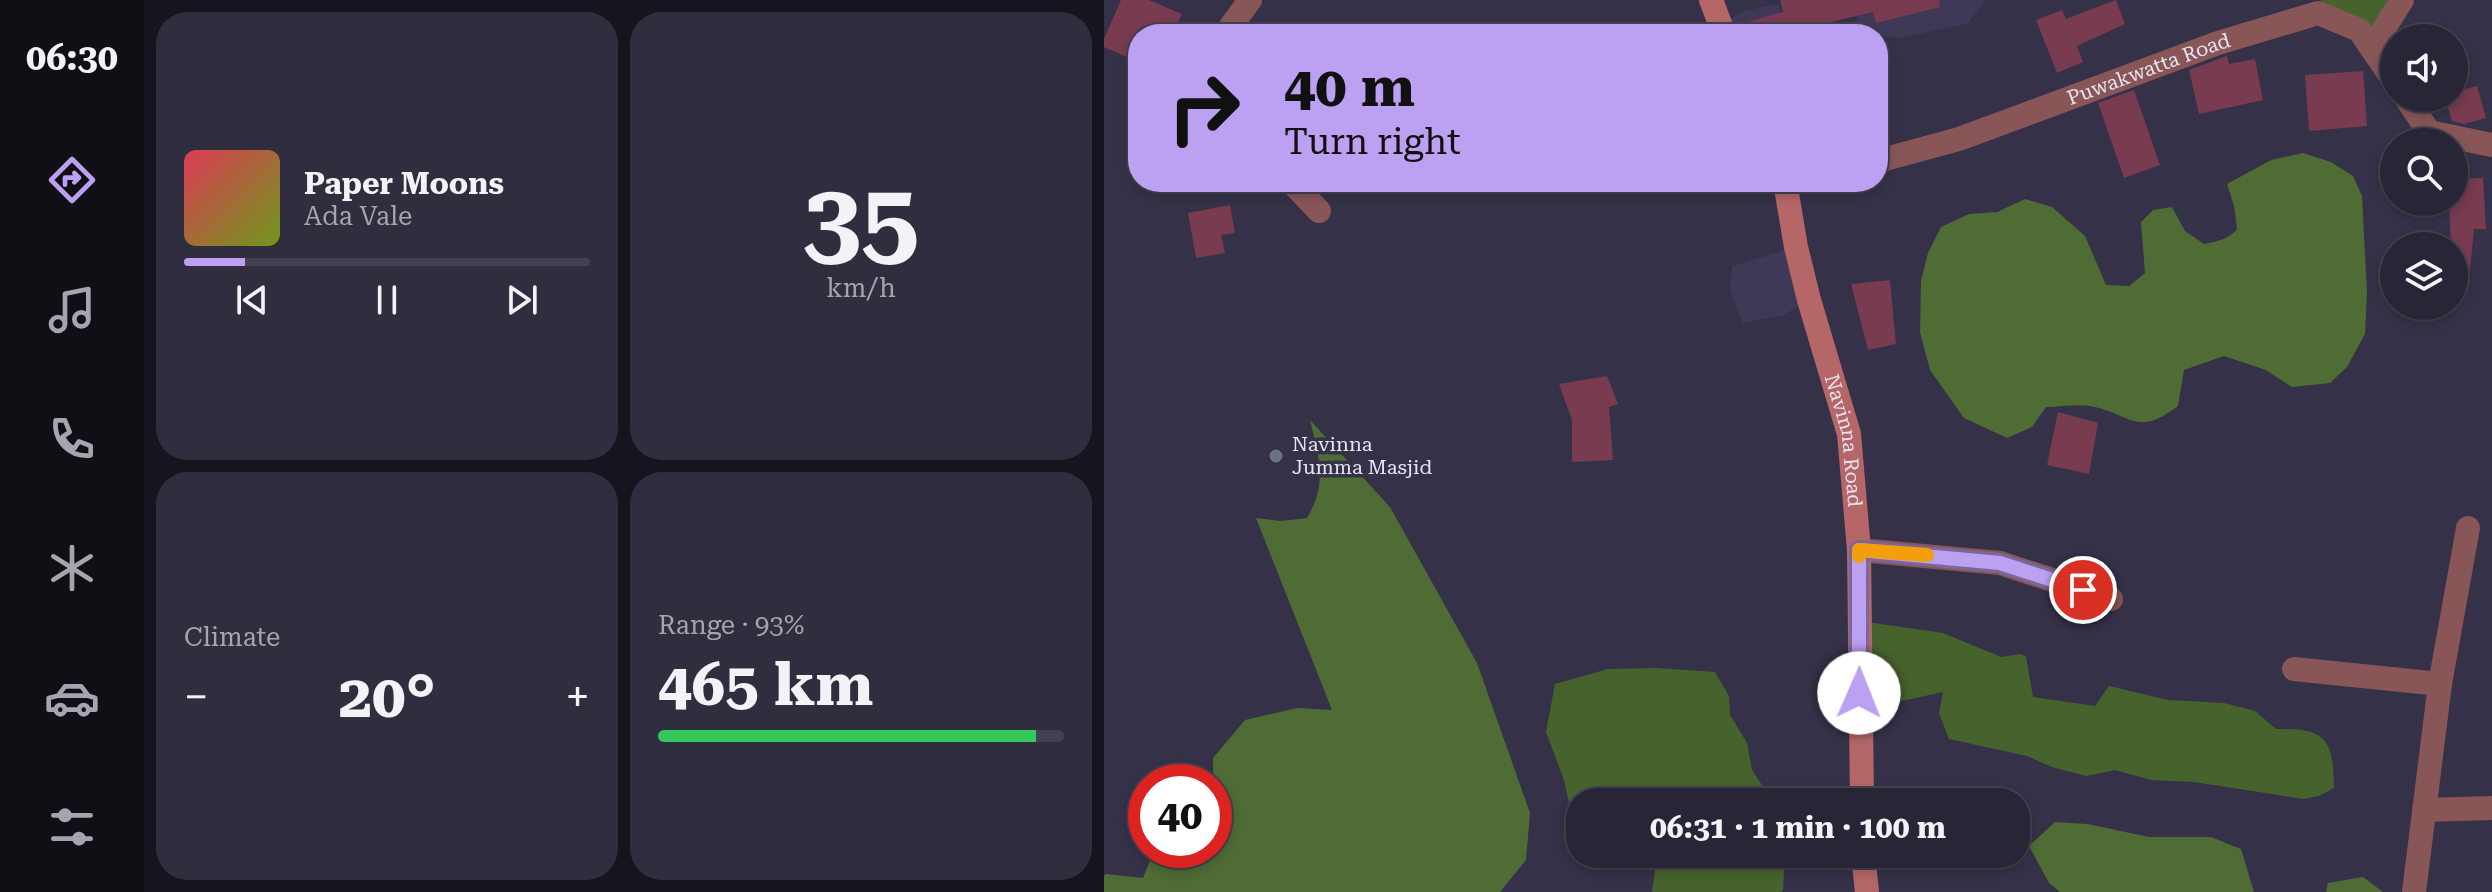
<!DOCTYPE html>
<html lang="en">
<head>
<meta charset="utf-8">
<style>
  :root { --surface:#282536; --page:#302d3e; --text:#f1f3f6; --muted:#a5a5ad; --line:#444251; --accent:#bca0f2 }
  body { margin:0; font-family:"Roboto Serif",serif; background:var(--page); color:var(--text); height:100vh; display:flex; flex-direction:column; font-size:30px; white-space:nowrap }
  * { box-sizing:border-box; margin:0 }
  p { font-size:26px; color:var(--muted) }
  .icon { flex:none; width:44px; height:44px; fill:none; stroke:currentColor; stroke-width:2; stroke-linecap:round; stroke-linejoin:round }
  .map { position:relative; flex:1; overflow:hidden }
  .details { display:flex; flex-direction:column; gap:12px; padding:12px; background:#16141e; width:960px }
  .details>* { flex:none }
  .hud { position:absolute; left:24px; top:24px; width:760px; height:168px; border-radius:32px; box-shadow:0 4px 12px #0003,0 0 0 2px var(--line); background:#bca0f2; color:#111; overflow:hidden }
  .controls { position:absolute; left:1276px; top:24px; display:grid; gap:16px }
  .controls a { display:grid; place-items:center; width:88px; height:88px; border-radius:50%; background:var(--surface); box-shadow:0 4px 12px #0003,0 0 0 2px var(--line); font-size:40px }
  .speed { position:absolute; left:24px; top:764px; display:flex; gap:16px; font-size:40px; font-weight:700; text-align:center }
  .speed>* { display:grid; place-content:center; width:104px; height:104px; border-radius:50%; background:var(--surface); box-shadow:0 4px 12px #0003,0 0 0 2px var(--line); line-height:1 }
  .speed .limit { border:12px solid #d22; background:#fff; color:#111 }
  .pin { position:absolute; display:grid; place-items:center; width:68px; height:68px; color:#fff; margin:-34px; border:4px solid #fff; border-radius:50%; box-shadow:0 2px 8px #0007 }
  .me { position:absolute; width:88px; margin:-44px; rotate:1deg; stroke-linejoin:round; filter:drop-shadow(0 0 6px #0008) }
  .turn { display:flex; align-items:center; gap:28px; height:168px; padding:0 24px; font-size:36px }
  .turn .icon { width:104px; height:104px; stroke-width:2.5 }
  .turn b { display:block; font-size:56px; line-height:68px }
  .big { font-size:60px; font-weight:700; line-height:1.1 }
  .details .card { flex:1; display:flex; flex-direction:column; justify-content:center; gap:12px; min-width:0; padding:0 28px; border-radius:32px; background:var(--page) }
  .details .dial { align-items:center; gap:0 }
  .dial b { font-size:104px; line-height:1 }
  .song { display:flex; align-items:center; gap:24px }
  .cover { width:96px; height:96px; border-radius:12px; background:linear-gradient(135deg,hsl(350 70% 55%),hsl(80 70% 35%)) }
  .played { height:8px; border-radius:4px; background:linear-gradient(90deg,var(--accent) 15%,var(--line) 15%) }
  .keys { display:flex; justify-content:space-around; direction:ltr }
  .heat { display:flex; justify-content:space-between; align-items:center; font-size:44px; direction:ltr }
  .charge { height:12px; border-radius:6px; background:linear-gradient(90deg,#34c759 93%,var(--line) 0) }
  .details .tiles { flex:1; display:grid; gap:12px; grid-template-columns:repeat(2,1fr) }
  .trip { position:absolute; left:462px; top:788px; width:464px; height:80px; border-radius:32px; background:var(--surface); box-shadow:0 4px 12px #0003,0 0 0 2px var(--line); font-weight:700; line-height:80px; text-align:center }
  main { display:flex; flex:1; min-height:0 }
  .dock { display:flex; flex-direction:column; width:144px; justify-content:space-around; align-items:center; background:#100f16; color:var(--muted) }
  .dock .icon { width:56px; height:56px }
  .dock .on { color:var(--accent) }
  .dock b { font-size:36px; color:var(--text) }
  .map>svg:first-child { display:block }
</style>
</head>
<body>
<main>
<nav class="dock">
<b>06:30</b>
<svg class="icon on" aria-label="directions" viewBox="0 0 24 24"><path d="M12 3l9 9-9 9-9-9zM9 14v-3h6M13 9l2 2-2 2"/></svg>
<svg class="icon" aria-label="music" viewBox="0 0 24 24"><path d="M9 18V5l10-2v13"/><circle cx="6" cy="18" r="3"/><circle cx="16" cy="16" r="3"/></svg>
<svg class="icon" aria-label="phone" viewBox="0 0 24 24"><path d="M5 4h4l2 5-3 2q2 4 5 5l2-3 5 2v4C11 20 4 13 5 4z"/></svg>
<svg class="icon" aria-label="climate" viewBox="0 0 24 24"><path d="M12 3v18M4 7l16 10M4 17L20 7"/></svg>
<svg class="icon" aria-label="car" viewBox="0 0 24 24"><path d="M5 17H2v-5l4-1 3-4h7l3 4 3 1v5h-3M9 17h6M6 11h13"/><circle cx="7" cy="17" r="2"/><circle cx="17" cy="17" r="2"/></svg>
<svg class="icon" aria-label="filters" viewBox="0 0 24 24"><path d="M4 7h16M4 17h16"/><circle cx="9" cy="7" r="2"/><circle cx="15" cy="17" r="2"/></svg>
</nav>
<section class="details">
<div class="tiles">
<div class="card">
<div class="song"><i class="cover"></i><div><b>Paper Moons</b><p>Ada Vale</p></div></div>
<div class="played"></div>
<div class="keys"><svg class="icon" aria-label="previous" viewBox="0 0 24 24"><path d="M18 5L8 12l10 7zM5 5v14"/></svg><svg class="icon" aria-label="pause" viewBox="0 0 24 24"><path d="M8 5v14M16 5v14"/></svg><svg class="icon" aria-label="next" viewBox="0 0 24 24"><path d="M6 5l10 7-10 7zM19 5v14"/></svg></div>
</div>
<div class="card dial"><b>35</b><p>km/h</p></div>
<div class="card"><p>Climate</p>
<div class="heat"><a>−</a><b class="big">20°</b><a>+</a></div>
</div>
<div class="card"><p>Range · 93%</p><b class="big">465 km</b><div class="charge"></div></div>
</div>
</section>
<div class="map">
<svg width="1388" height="892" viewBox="0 0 1388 892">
  <rect width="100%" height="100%" fill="#353148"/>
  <g fill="#3f3857">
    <path d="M 754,0 L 882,0 L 864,23 L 798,38 L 757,34 L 752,28 Z"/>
    <path d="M 670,4 L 675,6 L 684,34 L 620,34 L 616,24 L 642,11 Z"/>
    <path d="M 692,247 L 705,300 L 680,315 L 638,323 L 626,289 L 628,266 Z"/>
  </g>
  <g fill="#47632d">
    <path d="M 1217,0 L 1298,0 L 1268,48 L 1214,13 Z"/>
    <path d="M 756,621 L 839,633 L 897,657 L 917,654 L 922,657 L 929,697 L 991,706 L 1005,686 L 1064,700 L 1120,703 L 1151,711 L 1172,729 C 1223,728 1229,739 1230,788 L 1215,796 L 1200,799 L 1090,782 L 1047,780 L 1011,770 L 982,776 L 948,767 L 923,756 L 845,739 L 835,713 L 839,692 L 798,701 L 755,693 Z"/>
    <path d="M 552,668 L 611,672 L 625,696 L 626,715 L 643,743 L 648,770 L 669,802 L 476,802 L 476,812 L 467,813 L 460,780 L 442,732 L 451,684 L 504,669 Z"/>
    <path d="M 545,854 L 681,854 L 679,890 L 677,892 L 548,892 L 552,864 Z"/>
  </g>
  <g fill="#4f6c35">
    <path d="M 1199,153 L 1227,162 L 1249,176 L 1258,196 L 1263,294 L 1261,334 L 1243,367 L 1226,383 L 1188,387 L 1162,370 L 1120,356 L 1080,370 L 1074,406 C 1032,438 1028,414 986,406 C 973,404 956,407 942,407 L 928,427 L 903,438 L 860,418 L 826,370 L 816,332 L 817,281 L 824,253 L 837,227 L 865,214 L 893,212 L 921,199 L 948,207 L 981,236 L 1002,285 L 1025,286 L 1041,273 L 1037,222 L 1049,210 L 1068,207 L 1081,231 L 1100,244 C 1114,241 1124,240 1133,229 L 1130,206 L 1123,184 L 1167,160 Z"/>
    <path d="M 206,420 L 286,507 L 373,663 L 426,813 L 422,860 L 396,892 L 0,892 L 0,876 L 2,874 L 39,878 L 50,850 L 110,850 L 109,758 L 141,720 L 193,708 L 228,710 L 152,518 L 177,521 L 203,518 C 224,482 215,459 206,420 Z"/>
    <path d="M 951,822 L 984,824 L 1045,837 L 1107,837 L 1137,849 L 1150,892 L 956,892 L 945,883 L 925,846 Z"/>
    <path d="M 1259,877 L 1279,892 L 1222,892 L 1224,883 Z"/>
  </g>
  <g fill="#783b50">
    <path d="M 17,0 L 45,0 L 78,14 L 69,34 L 34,34 L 34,62 L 0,47 L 0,39 Z"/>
    <path d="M 676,0 L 835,0 L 836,7 L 772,23 L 769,12 L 677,34 L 635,34 L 633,25 L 679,12 Z"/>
    <path d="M 1012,0 L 1021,24 L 973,46 L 979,62 L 953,73 L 932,20 L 958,10 L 962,19 Z"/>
    <path d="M 1123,56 L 1125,64 L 1151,59 L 1159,100 L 1095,114 L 1085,70 Z"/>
    <path d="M 1259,71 L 1263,126 L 1205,131 L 1201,75 Z"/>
    <path d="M 1373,86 L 1382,118 L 1360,124 L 1348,121 L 1341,98 L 1350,98 L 1350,92 Z"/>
    <path d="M 1030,90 L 1056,165 L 1020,178 L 994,103 Z"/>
    <path d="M 1379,178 L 1382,229 L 1370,229 L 1364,289 L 1350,289 L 1350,246 L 1347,246 L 1345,202 L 1350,202 L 1350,179 Z"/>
    <path d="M 126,205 L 131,233 L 117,235 L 121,253 L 92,258 L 84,213 Z"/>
    <path d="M 786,280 L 792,344 L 764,350 L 747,284 Z"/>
    <path d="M 503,376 L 514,404 L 505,407 L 509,460 L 468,462 L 468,420 L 455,384 Z"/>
    <path d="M 954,412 L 994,423 L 985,474 L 943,465 Z"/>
  </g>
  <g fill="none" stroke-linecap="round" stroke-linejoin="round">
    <g stroke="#885656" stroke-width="24">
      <path d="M 129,34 L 127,26 L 146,0"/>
      <path d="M 1268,48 L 1298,0"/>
      <path d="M 1302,98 L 1325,132 L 1388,145"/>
      <path id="s1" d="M 774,161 L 855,139 L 1114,43 L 1214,13 L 1255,30 L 1290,81"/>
      <path d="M 191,182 L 192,187 L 215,211"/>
      <path d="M 755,550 L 896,563 L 1007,599"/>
      <path d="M 1190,669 L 1336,684"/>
      <path d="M 1320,810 L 1388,808"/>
      <path d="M 1310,892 L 1336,684 L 1364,528"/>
    </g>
    <g stroke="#b56767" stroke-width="24">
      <path d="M 607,0 L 620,34"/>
      <path id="s2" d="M 681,182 L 692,247 L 705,300 L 745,434 L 755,550 L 758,802"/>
      <path d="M 759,854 L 763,892"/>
    </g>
  </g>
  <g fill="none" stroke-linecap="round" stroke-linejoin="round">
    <g stroke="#7a689d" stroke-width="20">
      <path id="route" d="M 755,693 L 755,550 L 896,563 L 979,590"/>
    </g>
    <use href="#route" stroke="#bca0f2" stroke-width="14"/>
    <path stroke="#f59e0b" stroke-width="14" d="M 755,556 L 755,550 L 823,555"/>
  </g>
  <circle fill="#6b7280" stroke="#353148" stroke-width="3" cx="172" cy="456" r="8"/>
  <g text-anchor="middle" stroke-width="7" stroke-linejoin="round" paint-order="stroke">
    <g font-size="20" fill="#e7e4f4" stroke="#353148">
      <text dy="7" stroke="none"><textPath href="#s1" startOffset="286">Puwakwatta Road</textPath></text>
      <text dy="7" stroke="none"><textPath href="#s2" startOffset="266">Navinna Road</textPath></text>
    </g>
    <g font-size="20" fill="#e7e4f4" stroke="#353148" text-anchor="start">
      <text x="188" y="451">Navinna<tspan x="188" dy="23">Jumma Masjid</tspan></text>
    </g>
  </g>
</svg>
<div class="controls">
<a><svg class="icon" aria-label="sound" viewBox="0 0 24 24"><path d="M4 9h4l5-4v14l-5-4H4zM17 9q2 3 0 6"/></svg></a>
<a><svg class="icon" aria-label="search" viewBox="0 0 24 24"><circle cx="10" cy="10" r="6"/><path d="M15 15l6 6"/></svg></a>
<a><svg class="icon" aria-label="layers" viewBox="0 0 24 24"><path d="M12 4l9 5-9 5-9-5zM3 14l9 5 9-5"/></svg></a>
</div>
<div class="speed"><div class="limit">40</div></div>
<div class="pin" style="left:979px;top:590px;background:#d93025"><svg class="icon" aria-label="arrive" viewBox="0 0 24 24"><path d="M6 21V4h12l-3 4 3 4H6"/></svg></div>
<svg class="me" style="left:755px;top:693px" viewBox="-20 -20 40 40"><circle r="19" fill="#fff"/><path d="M0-13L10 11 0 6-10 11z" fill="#bca0f2"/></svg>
<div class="trip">06:31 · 1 min · 100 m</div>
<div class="hud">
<div class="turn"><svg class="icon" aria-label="right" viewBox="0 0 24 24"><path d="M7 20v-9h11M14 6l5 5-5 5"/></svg><div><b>40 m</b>Turn right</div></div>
</div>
</div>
</main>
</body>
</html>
